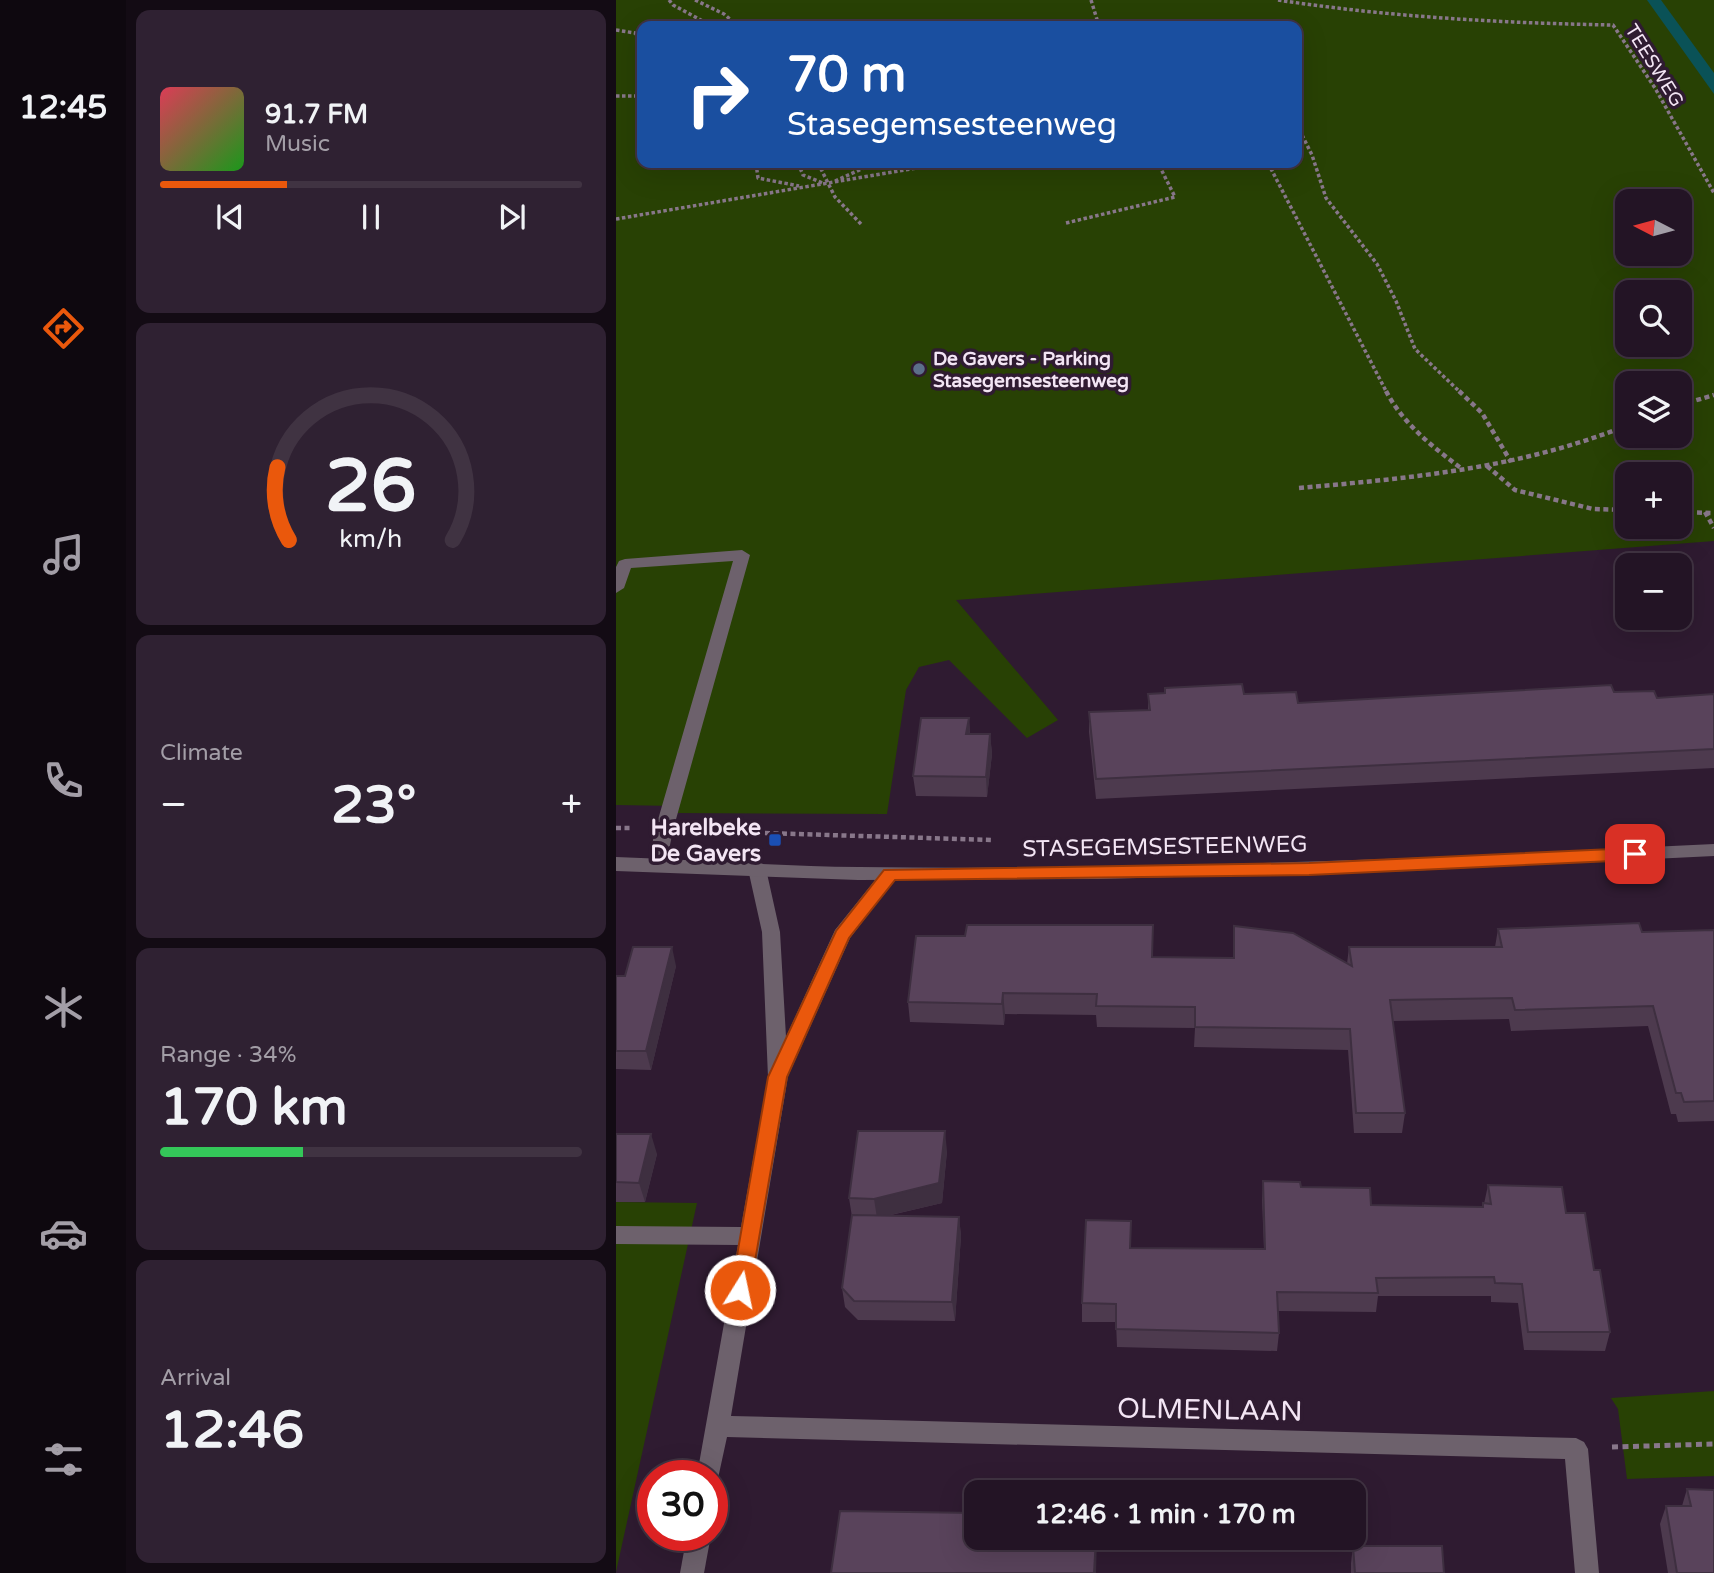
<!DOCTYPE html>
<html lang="en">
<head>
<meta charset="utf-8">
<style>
  :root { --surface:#231425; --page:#2f2132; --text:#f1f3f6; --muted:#a39ea7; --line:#403342; --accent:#ea580c }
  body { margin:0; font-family:"Varela Round",sans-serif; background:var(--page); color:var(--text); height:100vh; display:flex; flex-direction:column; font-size:26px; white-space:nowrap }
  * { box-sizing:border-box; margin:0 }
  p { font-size:23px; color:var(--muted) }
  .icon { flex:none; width:38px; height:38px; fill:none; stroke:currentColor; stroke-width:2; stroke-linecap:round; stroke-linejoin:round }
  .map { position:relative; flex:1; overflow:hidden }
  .panel { display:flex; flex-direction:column; gap:10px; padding:10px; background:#130b14; width:490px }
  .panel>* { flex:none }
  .guide { position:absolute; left:21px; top:21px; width:665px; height:147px; border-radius:14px; box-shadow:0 7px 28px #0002,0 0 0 2px var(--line); background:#1a4fa0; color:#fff; overflow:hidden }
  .needle { width:46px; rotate:276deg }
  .controls { position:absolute; left:999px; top:189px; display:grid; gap:14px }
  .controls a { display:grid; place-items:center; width:77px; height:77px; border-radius:14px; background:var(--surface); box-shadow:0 7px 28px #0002,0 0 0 2px var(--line); font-size:35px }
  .speed { position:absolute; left:21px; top:1460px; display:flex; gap:14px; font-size:35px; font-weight:700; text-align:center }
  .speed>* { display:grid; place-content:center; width:91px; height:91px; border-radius:50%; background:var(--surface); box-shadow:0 7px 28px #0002,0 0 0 2px var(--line); line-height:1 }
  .speed .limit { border:10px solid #d22; background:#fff; color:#111 }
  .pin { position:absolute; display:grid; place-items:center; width:60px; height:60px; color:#fff; margin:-30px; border-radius:14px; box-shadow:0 4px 10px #0006 }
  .me { position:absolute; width:77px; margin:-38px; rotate:10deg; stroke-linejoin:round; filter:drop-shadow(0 0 5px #0008) }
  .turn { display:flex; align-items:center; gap:24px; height:147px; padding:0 35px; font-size:32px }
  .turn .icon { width:91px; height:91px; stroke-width:2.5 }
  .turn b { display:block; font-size:49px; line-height:60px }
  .big { font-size:52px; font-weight:700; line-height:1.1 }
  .panel .tile { flex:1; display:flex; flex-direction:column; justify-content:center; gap:10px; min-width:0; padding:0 24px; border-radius:14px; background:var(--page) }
  .panel .dial { align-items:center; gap:0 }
  .dial svg { height:182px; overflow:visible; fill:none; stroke:var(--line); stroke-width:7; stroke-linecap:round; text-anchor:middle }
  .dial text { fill:var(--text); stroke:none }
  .song { display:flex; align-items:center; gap:21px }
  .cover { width:84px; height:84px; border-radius:10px; background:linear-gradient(135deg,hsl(350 70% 55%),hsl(120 70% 35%)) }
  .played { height:7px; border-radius:4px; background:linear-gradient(90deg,var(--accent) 30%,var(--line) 30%) }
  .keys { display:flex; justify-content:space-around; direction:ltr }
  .heat { display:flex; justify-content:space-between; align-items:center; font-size:38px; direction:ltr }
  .charge { height:10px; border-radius:5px; background:linear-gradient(90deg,#34c759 34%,var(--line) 0) }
  .trip { position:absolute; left:348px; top:1480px; width:402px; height:70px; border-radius:14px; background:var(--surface); box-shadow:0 7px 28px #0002,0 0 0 2px var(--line); font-weight:700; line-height:70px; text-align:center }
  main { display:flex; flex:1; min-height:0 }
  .dock { display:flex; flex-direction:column; width:126px; justify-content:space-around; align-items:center; background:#0e080f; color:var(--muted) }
  .dock .icon { width:49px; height:49px }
  .dock .current { color:var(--accent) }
  .dock b { font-size:32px; color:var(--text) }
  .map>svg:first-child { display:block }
</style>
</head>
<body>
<main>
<nav class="dock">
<b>12:45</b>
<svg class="icon current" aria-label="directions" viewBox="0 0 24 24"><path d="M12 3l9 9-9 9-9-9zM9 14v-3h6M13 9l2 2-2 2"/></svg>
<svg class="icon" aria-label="music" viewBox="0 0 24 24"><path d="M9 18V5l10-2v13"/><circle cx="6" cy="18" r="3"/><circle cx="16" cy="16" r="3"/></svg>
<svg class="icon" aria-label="phone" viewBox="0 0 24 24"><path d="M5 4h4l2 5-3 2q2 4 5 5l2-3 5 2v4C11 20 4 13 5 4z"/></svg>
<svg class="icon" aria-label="climate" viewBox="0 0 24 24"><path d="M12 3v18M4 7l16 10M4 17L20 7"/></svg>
<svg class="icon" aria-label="car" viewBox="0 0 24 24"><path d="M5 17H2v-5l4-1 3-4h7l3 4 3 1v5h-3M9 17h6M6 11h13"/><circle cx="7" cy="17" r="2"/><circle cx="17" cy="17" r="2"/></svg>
<svg class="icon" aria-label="filters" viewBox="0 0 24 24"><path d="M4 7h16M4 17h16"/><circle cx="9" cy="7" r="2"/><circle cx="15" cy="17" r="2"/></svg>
</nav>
<section class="panel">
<div class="tile">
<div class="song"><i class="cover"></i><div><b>91.7 FM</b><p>Music</p></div></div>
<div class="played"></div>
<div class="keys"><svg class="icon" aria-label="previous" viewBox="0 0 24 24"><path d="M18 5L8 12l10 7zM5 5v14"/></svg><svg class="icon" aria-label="pause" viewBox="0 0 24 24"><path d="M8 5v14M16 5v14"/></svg><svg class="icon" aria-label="next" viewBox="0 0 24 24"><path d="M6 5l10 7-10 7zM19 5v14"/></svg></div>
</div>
<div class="tile dial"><svg viewBox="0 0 100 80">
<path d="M14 69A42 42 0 1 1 86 69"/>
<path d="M14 69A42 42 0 0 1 9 37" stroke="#ea580c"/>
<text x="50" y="56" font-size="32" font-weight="700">26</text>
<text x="50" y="72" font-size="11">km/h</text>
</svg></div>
<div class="tile"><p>Climate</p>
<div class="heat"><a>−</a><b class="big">23°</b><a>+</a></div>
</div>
<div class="tile"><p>Range · 34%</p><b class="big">170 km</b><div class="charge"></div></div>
<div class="tile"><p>Arrival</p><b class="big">12:46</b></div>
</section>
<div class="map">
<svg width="1098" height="1573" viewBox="0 0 1098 1573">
  <rect width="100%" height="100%" fill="#2f1b31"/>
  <g fill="#284104" fill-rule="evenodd">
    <path d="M 0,0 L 1098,0 L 1098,541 L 340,600 L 442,720 L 411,738 L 333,660 L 303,667 L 290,690 L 271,814 L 60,813 L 61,806 L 0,805 ZM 26,26 L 681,26 L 681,163 L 26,163 ZM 1012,201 L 1064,201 L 1064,254 L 1012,254 ZM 1012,292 L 1064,292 L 1064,345 L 1012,345 ZM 1012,383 L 1064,383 L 1064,436 L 1012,436 ZM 1012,474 L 1064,474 L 1064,527 L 1012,527 Z"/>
    <path d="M 0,1202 L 81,1203 L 0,1572 Z"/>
    <path d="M 1098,1391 L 1098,1476 L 1011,1479 L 1002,1409 L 995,1398 Z"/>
  </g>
  <path fill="#0a5257" d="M 1031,0 L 1045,0 L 1098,73 L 1098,94 Z"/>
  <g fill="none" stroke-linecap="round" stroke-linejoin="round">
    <g stroke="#88778a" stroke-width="3.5" stroke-dasharray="3.5 2.5" stroke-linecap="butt">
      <path d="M 53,0 L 57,5 L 96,26"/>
      <path d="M 79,0 L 108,14 L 122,26"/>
      <path d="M 475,0 L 483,26"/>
      <path d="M 662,0 C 773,17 885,23 997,25 L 1039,88 L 1098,193"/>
      <path d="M 0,30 L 19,33 L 26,41"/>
      <path d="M 0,96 L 26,96"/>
      <path d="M 681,132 L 686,135 L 696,155 L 710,198 L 761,264 L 780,301 L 799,349 L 845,393"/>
      <path d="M 140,163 L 142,178 L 183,186"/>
      <path d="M 182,163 L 187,175 L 209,184"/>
      <path d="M 202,163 L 219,197 L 245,224"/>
      <path d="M 652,163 L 771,393"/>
      <path d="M 219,181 L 259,163"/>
      <path d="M 0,219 L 330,163"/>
      <path d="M 450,223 L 559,197 L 542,163"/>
    </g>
    <g stroke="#88778a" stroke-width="4.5" stroke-dasharray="5 3.5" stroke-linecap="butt">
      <path d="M 770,391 C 787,424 817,447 846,469"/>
      <path d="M 843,391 L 866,413 L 895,462"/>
      <path d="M 1064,405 L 1098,395"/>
      <path d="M 871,466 L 899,490 L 977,509 L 1012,510"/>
      <path d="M 683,488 C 796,478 906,468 1012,425"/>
      <path d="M 1064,512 L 1098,513"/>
      <path d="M 1089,512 L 1098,528"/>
      <path d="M 0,828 L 16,828"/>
      <path d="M 81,831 L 377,840"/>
    </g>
    <path stroke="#88778a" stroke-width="5" stroke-dasharray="6 4.5" stroke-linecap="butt" d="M 996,1447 L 1098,1444"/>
    <path fill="#6d616c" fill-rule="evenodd" d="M 126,550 L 134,555 L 57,830 L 50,865 L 47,870 L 35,870 L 32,865 L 39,830 L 117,561 L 15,568 L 8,588 L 0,593 L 0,567 L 3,561 L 9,559 Z"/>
    <g fill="#6d616c" fill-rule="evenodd">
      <path d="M 141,862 L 147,864 L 150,869 L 164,932 L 170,1037 L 219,930 L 268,869 L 280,869 L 283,874 L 234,938 L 172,1076 L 115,1416 L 960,1438 L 968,1442 L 972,1449 L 983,1573 L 959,1573 L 949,1459 L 111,1437 L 101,1483 L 96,1485 L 96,1475 L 81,1475 L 122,1245 L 0,1244 L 0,1226 L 125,1227 L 152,1077 L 146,932 L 132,869 L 135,864 Z"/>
      <path d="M 71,1535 L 95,1535 L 88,1573 L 64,1573 Z"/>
    </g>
    <path fill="#6d616c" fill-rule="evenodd" d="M 1098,844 L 1098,856 L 790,871 L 482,879 L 242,880 L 0,871 L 0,857 C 81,860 162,866 243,867 C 528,871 813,858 1098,844 Z"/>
  </g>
  <g fill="#4d3a4e">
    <path d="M 998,692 L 1041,698 L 1098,694 L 1098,768 L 480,799 L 473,732 L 473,712 L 532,710 L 532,694 L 628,694 L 682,703 Z"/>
    <path d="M 353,718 L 354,734 L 374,734 L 376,754 L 371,797 L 300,796 L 297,776 Z"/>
    <path d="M 618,926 L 731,964 L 733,947 L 879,947 L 882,929 L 1026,932 L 1098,930 L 1098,1121 L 1062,1122 L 1060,1114 L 1055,1114 L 1032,1026 L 895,1031 L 893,1019 L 777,1021 L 789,1113 L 786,1133 L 738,1133 L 732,1050 L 578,1047 L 579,1028 L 481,1027 L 480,1015 L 389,1014 L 388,1025 L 294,1022 L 292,1002 L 537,957 L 617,958 Z"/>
    <path d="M 60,966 L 35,1070 L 0,1069 L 0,976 L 9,976 Z"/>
    <path d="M 0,1134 L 41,1154 L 29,1202 L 0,1202 Z"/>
    <path d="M 331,1151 L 326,1203 L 271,1216 L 343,1217 L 345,1236 L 339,1321 L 242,1320 L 229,1307 L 226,1288 L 236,1217 L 233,1198 Z"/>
    <path d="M 647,1181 L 685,1187 L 755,1205 L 866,1207 L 867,1203 L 868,1204 L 872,1185 L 950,1213 L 978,1270 L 994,1332 L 989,1351 L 908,1350 L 902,1303 L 875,1302 L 875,1296 L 762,1296 L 760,1312 L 662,1311 L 663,1333 L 661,1351 L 501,1347 L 500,1322 L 466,1322 L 466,1303 L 648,1249 L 646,1200 Z"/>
    <path d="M 1071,1489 L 1098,1573 L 1052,1573 L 1044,1524 L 1050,1506 L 1066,1506 Z"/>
    <path d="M 737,1546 L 828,1573 L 735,1573 L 735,1563 Z"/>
  </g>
  <g fill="#3e2f40">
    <path d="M 353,718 L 354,738 L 350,734 Z"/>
    <path d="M 374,734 L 376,754 L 371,797 L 370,777 Z"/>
    <path d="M 56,947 L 60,966 L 35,1070 L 30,1051 Z"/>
    <path d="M 387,993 L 389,1014 L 388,1025 L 386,1004 Z"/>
    <path d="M 329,1131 L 331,1151 L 326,1203 L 261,1218 L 258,1199 Z"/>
    <path d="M 35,1134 L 41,1154 L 29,1202 L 23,1183 Z"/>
    <path d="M 343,1217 L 345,1236 L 339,1321 L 336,1302 Z"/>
    <path d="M 480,1538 L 481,1538 L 480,1573 L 478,1573 Z"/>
  </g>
  <g fill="#59435b" stroke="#3e2f40" stroke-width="2">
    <path d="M 626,684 L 628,694 L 680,692 L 682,703 L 995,685 L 998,692 L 1038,691 L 1041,698 L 1098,694 L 1098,749 L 480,779 L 473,712 L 534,710 L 532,694 L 549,693 L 549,688 Z"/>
    <path d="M 305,718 L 353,718 L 350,734 L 374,734 L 370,777 L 297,776 Z"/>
    <path d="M 1023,923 L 1026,932 L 1098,930 L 1098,1101 L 1068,1102 L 1065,1093 L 1060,1093 L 1037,1006 L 899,1010 L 896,998 L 774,1000 L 789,1113 L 740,1113 L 734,1029 L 579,1027 L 579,1007 L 480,1006 L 481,994 L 387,993 L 386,1004 L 292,1002 L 300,936 L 349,936 L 351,925 L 537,925 L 536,957 L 618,958 L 618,926 L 677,933 L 736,966 L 733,947 L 886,947 L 882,929 Z"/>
    <path d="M 17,947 L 56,947 L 30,1051 L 0,1051 L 0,976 L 9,976 Z"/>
    <path d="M 242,1131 L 329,1131 L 323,1183 L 258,1199 L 233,1198 Z"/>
    <path d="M 0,1134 L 35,1134 L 23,1183 L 0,1182 Z"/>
    <path d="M 647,1181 L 684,1182 L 685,1187 L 754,1188 L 755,1205 L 867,1207 L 867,1203 L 875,1204 L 872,1185 L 946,1187 L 950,1213 L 969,1213 L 978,1270 L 984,1270 L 994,1332 L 912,1332 L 906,1284 L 879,1283 L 878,1277 L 760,1278 L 762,1293 L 661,1292 L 663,1333 L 500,1329 L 500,1304 L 466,1303 L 470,1220 L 515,1221 L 514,1248 L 649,1249 Z"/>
    <path d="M 236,1215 L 343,1217 L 336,1302 L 238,1301 L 226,1288 Z"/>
    <path d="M 1071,1489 L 1098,1490 L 1098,1573 L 1061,1573 L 1050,1506 L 1075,1506 Z"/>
    <path d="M 224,1511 L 360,1513 L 360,1538 L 480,1538 L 478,1573 L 215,1573 Z"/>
    <path d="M 737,1546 L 826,1546 L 828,1573 L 739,1573 Z"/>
  </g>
  <path fill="#ea580c" stroke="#983908" stroke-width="2" d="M 1019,848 L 1027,854 L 1019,860 L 693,875 L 279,880 L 233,938 L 171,1077 L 134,1290 L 131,1296 L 124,1299 L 117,1296 L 115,1290 L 152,1077 L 220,931 L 268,870 L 693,863 Z"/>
  <circle fill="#5c6f8a" stroke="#2f1b31" stroke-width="2.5" cx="303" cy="369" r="7"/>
  <rect fill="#1a4fb4" stroke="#2f1b31" stroke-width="2.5" x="152" y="833" width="14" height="14" rx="3.5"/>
  <g text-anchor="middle" stroke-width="7" stroke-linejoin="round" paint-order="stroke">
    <g font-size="19" fill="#f3e5f4" stroke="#2f1b31">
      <text transform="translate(1039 65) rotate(58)" y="7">TEESWEG</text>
    </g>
    <g font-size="19" font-weight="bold" fill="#f3e5f4" stroke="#2f1b31" text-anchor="start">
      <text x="317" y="365">De Gavers - Parking<tspan x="317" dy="22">Stasegemsesteenweg</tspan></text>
    </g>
    <g font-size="23" font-weight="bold" fill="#f3e5f4" stroke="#2f1b31" text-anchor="end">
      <text x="145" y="835">Harelbeke<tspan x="145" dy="26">De Gavers</tspan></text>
    </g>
    <g font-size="23" fill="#f3e5f4" stroke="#2f1b31">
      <text transform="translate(549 846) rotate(-1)" y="8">STASEGEMSESTEENWEG</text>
    </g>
    <g font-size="28" fill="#f3e5f4" stroke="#2f1b31">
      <text transform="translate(594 1409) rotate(1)" y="10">OLMENLAAN</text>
    </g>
  </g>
</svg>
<div class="controls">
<a><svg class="needle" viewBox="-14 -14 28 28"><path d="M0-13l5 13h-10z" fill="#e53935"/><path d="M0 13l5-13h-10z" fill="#a39ea7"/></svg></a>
<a><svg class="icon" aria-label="search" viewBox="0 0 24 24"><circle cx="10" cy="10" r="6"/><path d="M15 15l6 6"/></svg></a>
<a><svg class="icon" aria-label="layers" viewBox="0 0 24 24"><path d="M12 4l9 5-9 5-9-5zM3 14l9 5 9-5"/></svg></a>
<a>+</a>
<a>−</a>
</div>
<div class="speed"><div class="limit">30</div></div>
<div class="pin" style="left:1019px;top:854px;background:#d93025"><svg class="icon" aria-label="arrive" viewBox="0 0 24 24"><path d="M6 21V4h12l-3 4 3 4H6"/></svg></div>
<svg class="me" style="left:124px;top:1290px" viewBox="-20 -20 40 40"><circle r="17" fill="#ea580c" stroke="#fff" stroke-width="3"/><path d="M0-11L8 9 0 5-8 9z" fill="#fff"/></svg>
<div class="trip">12:46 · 1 min · 170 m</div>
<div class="guide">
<div class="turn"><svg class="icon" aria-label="right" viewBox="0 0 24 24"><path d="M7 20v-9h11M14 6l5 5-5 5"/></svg><div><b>70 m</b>Stasegemsesteenweg</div></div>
</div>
</div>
</main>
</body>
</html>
